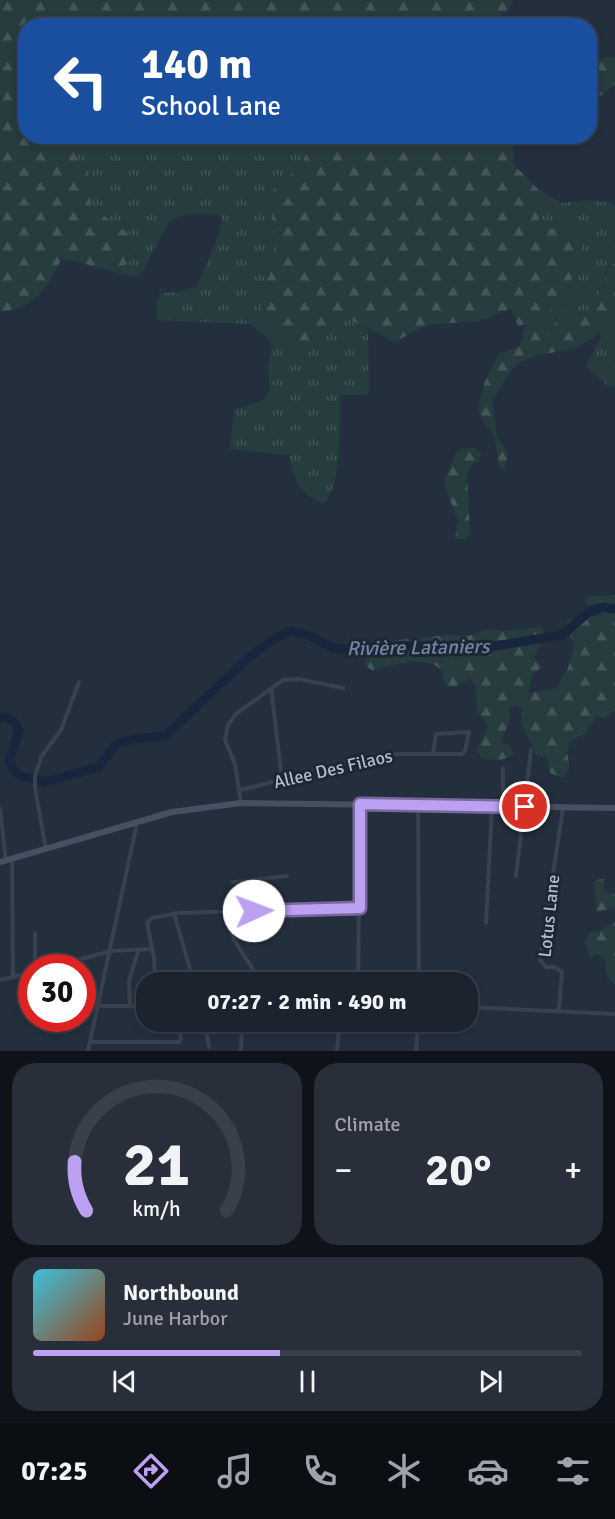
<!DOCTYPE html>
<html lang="en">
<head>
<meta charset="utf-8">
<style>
  :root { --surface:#1b232e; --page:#282f3a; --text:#f1f3f6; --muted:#a0a4aa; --line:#39404a; --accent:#bca0f2 }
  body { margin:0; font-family:Signika,sans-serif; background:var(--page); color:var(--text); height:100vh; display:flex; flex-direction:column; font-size:22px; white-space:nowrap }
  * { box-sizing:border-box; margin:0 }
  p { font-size:20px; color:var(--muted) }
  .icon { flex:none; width:33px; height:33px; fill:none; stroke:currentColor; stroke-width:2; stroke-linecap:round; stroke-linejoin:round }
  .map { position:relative; height:1051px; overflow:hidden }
  .side { display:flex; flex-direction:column; gap:12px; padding:12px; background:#0f1319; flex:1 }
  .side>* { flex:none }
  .hud { position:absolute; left:18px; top:18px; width:579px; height:126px; border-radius:24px; box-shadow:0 3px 9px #0003,0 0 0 2px var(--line); background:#1a4fa0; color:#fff; overflow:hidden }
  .speed { position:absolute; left:18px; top:954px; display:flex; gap:12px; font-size:30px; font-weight:700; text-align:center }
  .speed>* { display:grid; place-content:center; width:78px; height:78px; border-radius:50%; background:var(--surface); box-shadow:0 3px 9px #0003,0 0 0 2px var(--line); line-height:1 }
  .speed .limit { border:9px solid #d22; background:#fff; color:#111 }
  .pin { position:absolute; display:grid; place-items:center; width:51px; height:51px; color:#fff; margin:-26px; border:3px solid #fff; border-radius:50%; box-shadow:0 2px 6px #0007 }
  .me { position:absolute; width:66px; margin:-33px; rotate:88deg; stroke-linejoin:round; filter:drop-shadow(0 0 4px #0008) }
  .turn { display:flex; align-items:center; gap:21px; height:126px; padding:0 24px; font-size:27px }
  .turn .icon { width:78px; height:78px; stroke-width:2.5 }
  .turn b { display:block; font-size:42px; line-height:51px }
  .big { font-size:45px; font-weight:700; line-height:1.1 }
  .side .widget { flex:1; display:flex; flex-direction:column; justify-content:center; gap:9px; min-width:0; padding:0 21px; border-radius:24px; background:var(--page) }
  .side .dial { align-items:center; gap:0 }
  .dial svg { height:156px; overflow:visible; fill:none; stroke:var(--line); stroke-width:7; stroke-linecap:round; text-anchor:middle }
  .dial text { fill:var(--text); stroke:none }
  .song { display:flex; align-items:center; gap:18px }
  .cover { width:72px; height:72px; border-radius:9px; background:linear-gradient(135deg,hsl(190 70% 55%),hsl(20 70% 35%)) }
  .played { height:6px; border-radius:3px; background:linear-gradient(90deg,var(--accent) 45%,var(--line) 45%) }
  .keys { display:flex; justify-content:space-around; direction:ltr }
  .heat { display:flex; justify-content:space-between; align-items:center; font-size:33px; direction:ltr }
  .side .tiles { flex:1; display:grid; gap:12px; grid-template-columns:1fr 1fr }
  .widget:last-child { grid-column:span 2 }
  .trip { position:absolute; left:136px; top:972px; width:342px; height:60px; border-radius:24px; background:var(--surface); box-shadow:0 3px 9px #0003,0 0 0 2px var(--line); font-weight:700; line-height:60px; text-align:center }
  .tabs { display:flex; height:96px; justify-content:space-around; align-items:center; background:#0b0e12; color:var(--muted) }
  .tabs .icon { width:42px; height:42px }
  .tabs .on { color:var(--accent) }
  .tabs b { font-size:27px; color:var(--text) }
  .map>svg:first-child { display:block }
</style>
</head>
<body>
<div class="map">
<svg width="615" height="1051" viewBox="0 0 615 1051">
  <defs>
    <pattern id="grass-tufts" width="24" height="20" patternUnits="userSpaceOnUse" patternTransform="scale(1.5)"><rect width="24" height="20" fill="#263c3f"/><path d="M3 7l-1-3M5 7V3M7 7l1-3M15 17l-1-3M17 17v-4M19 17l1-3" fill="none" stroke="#435659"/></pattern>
    <pattern id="forest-firs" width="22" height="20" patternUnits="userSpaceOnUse" patternTransform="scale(1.5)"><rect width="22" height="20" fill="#263c3f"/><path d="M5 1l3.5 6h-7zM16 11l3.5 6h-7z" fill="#435659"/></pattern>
  </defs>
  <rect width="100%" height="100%" fill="#242f3e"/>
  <g fill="url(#grass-tufts)">
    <path d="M 68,136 L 310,137 C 309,164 290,175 271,192 L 274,249 L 261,306 L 298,347 L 347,318 L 368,329 L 369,390 L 368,395 L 340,395 C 339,420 343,486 324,503 C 299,494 294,479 289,455 L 230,449 L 234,409 L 263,401 L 270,389 L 268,365 L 272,347 L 268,338 L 249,324 L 157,320 L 157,301 L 160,293 L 178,292 L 197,286 L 219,234 L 222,217 C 202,210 189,213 170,220 L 141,274 L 133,277 L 116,272 L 136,257 L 134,237 L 91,207 L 88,170 L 65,142 Z"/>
    <path d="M 538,189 L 561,203 L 589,200 L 612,203 L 615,207 L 615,264 L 611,263 L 605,270 C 605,288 596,301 584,314 L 566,310 L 555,317 L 554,326 L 546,338 L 541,317 L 562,300 L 583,245 L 575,230 L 539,229 Z"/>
    <path d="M 615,317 L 615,387 L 607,386 C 602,377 590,375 587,364 L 601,338 L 600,333 Z"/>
  </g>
  <g fill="url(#forest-firs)">
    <path d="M 0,0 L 513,0 C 507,18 489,21 472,25 L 26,26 L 26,136 L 68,137 L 65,142 L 88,170 L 91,207 L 134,237 L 136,257 L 116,272 L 62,258 C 45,289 38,307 0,312 Z"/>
    <path d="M 615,57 L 615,84 L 590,104 L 590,58 Z"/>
    <path d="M 310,137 L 522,137 L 515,144 L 513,164 L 538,189 L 539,228 L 575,230 L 583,245 L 571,280 L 579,295 L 562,300 L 541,317 L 546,325 L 546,337 L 554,326 L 557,312 L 566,310 L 584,314 C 596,301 606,288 605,271 L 612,263 L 615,264 L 615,317 L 600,333 L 576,348 L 535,356 L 518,363 L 512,369 L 492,401 L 497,437 L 508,454 L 504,471 L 500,469 L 494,436 L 483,422 L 478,408 L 485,381 L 498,355 L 520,346 L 526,324 L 518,326 L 511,309 L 478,321 L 427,325 L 394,342 L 347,318 L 298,348 L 270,328 L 261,306 L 274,249 L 271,192 C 290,175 309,164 310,137 Z"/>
    <path d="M 465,448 L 474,448 L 481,453 L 479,461 L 472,465 L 467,473 L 470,534 L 464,539 L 455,539 L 458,521 L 445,487 L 445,478 L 456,453 Z"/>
    <path d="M 615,595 L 615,710 L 604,718 L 596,716 L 586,733 L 570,741 L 567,753 L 570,767 L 563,778 L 550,773 L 548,759 L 536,754 L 521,723 L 523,710 L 517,705 L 508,708 L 511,717 L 501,742 L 510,746 L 514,754 C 504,761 493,761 481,758 L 477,750 L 488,726 L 477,711 L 476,685 L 470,678 L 455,687 L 446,686 L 441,669 C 420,654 396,665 372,670 L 365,666 L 365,657 L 390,641 L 447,635 L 468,636 L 490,629 L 503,631 L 541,627 L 545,635 L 534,657 L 542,667 L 532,675 L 528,693 L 556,689 L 568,668 L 575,643 L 565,628 L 568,620 L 600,615 L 612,606 L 592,607 L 587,603 L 587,596 Z"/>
    <path d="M 604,879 L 604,891 L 615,894 L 615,908 L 596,912 C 598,898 593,892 595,880 Z"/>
    <path d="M 615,921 L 615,984 L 607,977 L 605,959 L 598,954 L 590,957 L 585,940 L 590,932 L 599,932 Z"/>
  </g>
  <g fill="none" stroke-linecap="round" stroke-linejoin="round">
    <path stroke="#17263c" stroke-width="9" d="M 0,718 L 6,717 L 14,722 L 19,731 L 9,761 L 14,770 L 21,776 L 44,782 L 99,767 L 116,744 L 133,739 L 165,736 L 248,658 L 273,639 L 291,631 L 310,636 L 333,648 L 359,651 L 380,646 L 495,646 L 562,635 L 590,611 L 603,607 L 615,609"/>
    <g stroke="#38414e" stroke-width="4">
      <path d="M 271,688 L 282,779"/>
      <path d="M 241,790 L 381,754 L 462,754 L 465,751 L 469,732 L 436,734 L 433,754"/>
      <path d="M 241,803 L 235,764 L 225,740 L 228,725 L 236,714 L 283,680 L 298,679 L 343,688"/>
      <path d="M 418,805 L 419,982"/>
      <path d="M 503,806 L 503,768"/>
      <path d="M 0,809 L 6,861"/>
      <path d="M 46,850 L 35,788 L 35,776 L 41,757 L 61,730 L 79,682"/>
      <path d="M 12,859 L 13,977"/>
      <path d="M 516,876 L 531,750"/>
      <path d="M 253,880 L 254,911"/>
      <path d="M 232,882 L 287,876"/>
      <path d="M 229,912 C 227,945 249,954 259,982"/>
      <path d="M 174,913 L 192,976"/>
      <path d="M 486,923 L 492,806"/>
      <path d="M 35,968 L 35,933"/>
      <path d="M 48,968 L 111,951 L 151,949"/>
      <path d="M 0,980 L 32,972"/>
      <path d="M 155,982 L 154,958 L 147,923 L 152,918 L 179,913 L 360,908"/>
      <path d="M 358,982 L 360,804"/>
      <path d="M 96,1006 L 147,1006"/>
      <path d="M 130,1006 L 129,980 L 139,949"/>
      <path d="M 468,1007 L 615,1014"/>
      <path d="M 559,1009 L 562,972 L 554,967 L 546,967 L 540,960 L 563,808"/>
      <path d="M 205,1022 L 209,1047"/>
      <path d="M 90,1042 L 179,1042 L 181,1039 L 179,1022"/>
      <path d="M 88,1051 L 137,823"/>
      <path d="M 241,1051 L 242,1022"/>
      <path d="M 337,1051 L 339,1029 L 343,1022"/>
      <path d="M 416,1051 L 418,1022"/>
    </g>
    <path stroke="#465061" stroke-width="6" d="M 0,862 L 172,812 L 241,803 L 615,808"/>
  </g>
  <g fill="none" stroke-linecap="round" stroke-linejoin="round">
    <g stroke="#7a689d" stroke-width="15">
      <path id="route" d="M 254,911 L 360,908 L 360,804 L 525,807"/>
    </g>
    <use href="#route" stroke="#bca0f2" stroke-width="10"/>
  </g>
  <g text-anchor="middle" stroke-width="6" stroke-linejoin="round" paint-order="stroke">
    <g font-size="18" fill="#b4bcc9" stroke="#1d2633">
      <text transform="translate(333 769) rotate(-13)" y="6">Allee Des Filaos</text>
      <text transform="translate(549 916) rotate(-84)" y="6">Lotus Lane</text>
    </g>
    <g font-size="20" font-style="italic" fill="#6d86a8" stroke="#1d2633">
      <text transform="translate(418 647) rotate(-1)" y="7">Rivière Lataniers</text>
    </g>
  </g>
</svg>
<div class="speed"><div class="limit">30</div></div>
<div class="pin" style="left:525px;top:807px;background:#d93025"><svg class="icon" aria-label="arrive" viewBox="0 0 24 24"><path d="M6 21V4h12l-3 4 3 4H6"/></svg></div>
<svg class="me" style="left:254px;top:911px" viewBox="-20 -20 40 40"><circle r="19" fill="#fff"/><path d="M0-13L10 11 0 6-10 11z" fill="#bca0f2"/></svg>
<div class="trip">07:27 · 2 min · 490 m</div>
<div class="hud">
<div class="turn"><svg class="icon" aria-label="left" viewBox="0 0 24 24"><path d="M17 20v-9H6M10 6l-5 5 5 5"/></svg><div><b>140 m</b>School Lane</div></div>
</div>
</div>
<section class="side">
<div class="tiles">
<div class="widget dial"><svg viewBox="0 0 100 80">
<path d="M14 69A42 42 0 1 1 86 69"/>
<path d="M14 69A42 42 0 0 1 8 44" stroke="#bca0f2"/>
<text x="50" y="56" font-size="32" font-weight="700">21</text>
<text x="50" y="72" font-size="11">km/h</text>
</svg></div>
<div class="widget"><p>Climate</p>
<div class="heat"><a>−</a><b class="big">20°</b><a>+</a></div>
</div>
<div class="widget">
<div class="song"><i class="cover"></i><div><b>Northbound</b><p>June Harbor</p></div></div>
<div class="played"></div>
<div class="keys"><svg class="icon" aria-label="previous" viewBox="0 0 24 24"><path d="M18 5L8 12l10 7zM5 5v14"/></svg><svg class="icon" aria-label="pause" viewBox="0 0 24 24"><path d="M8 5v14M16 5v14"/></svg><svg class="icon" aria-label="next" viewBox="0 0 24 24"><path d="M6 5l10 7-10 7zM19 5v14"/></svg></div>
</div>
</div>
</section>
<nav class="tabs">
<b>07:25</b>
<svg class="icon on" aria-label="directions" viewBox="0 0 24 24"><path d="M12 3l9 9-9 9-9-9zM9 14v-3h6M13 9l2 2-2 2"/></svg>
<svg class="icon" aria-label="music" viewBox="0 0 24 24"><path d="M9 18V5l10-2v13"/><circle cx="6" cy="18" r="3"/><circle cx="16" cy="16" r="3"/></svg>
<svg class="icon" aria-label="phone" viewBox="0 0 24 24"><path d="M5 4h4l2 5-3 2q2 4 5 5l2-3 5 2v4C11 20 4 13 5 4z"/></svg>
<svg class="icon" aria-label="climate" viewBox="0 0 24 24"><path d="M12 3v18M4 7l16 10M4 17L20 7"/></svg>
<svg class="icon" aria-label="car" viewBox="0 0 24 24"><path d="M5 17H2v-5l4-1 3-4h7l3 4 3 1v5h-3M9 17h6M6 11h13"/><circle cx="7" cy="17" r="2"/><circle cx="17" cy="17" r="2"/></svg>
<svg class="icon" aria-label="filters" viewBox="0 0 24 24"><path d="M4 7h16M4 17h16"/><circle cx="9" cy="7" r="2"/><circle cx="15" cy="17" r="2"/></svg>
</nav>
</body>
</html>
